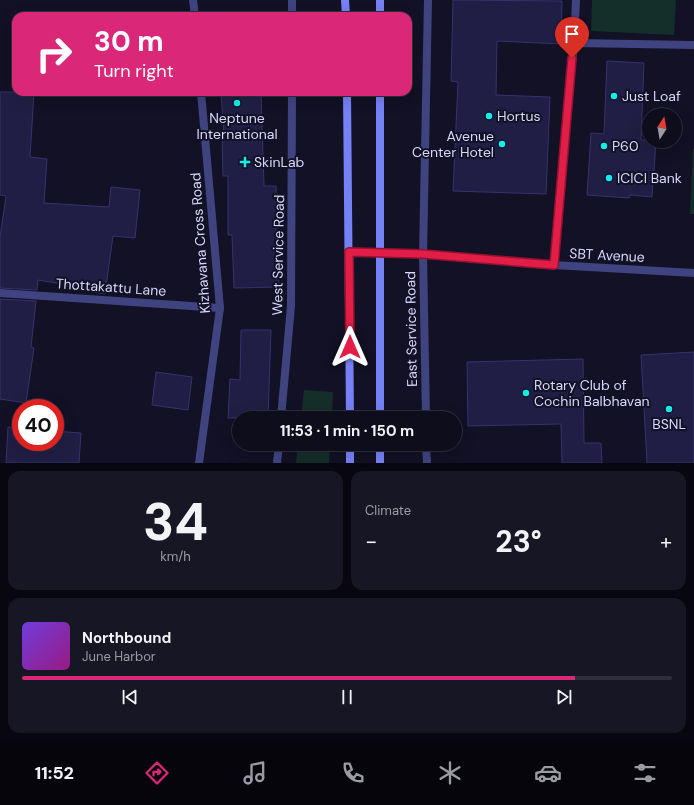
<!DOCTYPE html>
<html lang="en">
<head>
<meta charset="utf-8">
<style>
  :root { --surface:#0e0d1c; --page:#171625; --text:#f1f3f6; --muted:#9b9ca3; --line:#2e2d3b; --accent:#db2777 }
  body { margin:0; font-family:"DM Sans",sans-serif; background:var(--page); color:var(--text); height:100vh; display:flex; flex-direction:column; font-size:15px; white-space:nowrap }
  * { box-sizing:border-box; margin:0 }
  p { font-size:13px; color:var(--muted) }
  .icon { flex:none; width:22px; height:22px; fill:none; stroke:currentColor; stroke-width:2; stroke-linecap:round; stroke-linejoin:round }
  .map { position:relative; height:463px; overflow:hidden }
  .details { display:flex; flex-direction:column; gap:8px; padding:8px; background:#08070f; flex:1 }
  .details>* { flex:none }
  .top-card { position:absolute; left:12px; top:12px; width:400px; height:84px; border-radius:12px; box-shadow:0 4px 16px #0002,0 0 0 1px var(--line); background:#db2777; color:#fff; overflow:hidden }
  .needle { width:26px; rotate:11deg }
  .fabs { position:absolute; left:642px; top:108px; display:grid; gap:8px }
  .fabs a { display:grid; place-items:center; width:40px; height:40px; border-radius:50%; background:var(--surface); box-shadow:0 4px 16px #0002,0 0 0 1px var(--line); font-size:20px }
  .speed { position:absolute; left:12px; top:399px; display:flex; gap:8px; font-size:20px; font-weight:700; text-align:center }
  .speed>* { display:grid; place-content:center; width:52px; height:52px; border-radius:50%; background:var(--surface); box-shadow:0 4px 16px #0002,0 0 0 1px var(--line); line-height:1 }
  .speed .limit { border:6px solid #d22; background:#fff; color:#111 }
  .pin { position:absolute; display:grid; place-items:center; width:34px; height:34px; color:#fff; margin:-41px -17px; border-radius:50% 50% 50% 0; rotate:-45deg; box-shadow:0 0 4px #0007 }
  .pin .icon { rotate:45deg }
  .me { position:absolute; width:44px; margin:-22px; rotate:0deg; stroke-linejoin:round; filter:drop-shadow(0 0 3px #0008) }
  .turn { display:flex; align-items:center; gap:14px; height:84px; padding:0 16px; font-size:18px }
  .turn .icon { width:52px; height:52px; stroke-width:2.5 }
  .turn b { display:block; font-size:28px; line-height:34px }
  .big { font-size:30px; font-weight:700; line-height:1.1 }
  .details .widget { flex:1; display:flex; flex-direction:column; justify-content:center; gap:6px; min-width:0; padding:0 14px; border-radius:12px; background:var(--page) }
  .details .dial { align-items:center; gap:0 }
  .dial b { font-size:52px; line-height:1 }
  .song { display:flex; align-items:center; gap:12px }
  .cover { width:48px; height:48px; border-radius:6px; background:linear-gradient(135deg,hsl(260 70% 55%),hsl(310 70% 35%)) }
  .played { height:4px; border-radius:2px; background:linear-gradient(90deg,var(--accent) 85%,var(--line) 85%) }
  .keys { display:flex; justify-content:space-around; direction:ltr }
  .heat { display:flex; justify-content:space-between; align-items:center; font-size:22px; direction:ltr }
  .details .tiles { flex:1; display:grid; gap:8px; grid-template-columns:1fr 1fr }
  .widget:last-child { grid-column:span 2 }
  .trip { position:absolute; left:232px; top:411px; width:230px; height:40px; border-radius:20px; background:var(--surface); box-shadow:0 4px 16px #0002,0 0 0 1px var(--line); font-weight:700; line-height:40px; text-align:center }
  .dock { display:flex; height:64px; justify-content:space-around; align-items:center; background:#06050b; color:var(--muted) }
  .dock .icon { width:28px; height:28px }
  .dock .active { color:var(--accent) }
  .dock b { font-size:18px; color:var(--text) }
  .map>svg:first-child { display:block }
</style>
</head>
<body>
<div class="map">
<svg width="694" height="463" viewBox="0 0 694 463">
  <rect width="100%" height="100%" fill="#121125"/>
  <g fill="#142e2a">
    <path d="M 592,0 L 676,0 L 674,35 L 591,31 Z"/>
    <path d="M 693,149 L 694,149 L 694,214 L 690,214 Z"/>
    <path d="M 304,390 L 333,392 L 332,418 L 301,418 Z"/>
    <path d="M 298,444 L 330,444 L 329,463 L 296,463 Z"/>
  </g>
  <g fill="#211e45" stroke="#37326f">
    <path d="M 453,0 L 562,1 L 561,44 L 497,41 L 496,95 L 550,97 L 546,194 L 453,191 L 458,82 L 451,81 Z"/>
    <path d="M 607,61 L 644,63 L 641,140 L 656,141 L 652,197 L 630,195 L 629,198 L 587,195 L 591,133 L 604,134 Z"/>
    <path d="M 0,92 L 34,92 L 30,157 L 47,159 L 44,203 L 109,207 L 111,187 L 140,190 L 135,238 L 113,236 L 105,294 L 74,289 L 74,286 L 38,280 L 37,290 L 0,288 L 0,237 L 6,196 L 0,195 Z"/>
    <path d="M 221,92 L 261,92 L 264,186 L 276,186 L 276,246 L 278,246 L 279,287 L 234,288 L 232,235 L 228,235 L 228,176 L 223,176 L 222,137 L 224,137 Z"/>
    <path d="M 0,299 L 36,301 L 31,347 L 34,348 L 26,403 L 0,399 Z"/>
    <path d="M 241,330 L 271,330 L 268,418 L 228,418 L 230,379 L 240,380 Z"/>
    <path d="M 694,352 L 694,463 L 647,463 L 641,355 Z"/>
    <path d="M 583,359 L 584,443 L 601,443 L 602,463 L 562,463 L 561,424 L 468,426 L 467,362 Z"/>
    <path d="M 156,372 L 192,377 L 188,410 L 152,405 Z"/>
    <path d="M 8,427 L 21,428 L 21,442 L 55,442 L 55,431 L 81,433 L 79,463 L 6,463 Z"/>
  </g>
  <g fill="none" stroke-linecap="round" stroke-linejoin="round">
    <g stroke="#3f4481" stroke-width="8">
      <path d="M 193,0 L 195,16"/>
      <path d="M 292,16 L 292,0"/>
      <path d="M 574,43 L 694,45"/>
      <path d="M 423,254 L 554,265 L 694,273"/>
      <path d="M 554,265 L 574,43 L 576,0"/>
      <path d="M 0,293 L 220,308"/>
      <path d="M 281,418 L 291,306 L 292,92"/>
      <path d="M 426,418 L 423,254 L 428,0"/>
      <path d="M 426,444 L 427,463"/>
      <path d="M 199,463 L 220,308 L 201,92"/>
      <path d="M 277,463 L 279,444"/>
    </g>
    <g stroke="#7581f5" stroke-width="8">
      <path d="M 345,0 L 346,16"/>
      <path d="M 380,0 L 380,16"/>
      <path d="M 347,92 L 350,418"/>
      <path d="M 380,92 L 380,418"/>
      <path d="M 349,252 L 423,254"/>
      <path d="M 380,444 L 380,463"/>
      <path d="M 350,463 L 350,444"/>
    </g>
  </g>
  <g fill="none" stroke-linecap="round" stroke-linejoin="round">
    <g stroke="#92132f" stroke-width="10">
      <path id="route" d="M 350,347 L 349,252 L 423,254 L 554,265 L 572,58"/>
    </g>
    <use href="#route" stroke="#e11d48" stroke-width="7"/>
  </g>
  <g fill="#11eeea" stroke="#121125" stroke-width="1.5">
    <circle cx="614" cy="96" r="4"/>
    <circle cx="237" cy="103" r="4"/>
    <circle cx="489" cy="116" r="4"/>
    <circle cx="502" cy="144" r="4"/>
    <circle cx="604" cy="146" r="4"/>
    <path d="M243 156h4v4h4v4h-4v4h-4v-4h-4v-4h4z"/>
    <circle cx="609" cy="178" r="4"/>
    <circle cx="526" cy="393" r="4"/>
    <circle cx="669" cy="409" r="4"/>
  </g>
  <g text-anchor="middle" stroke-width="4" stroke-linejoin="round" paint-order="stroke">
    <g font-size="14" fill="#d7d8fc" stroke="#121125" text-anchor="start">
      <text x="622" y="101">Just Loaf</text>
      <text x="497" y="121">Hortus</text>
      <text x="237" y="123" text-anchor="middle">Neptune<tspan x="237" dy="16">International</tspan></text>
      <text x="494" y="141" text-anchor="end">Avenue<tspan x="494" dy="16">Center Hotel</tspan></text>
      <text x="612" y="151">P60</text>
      <text x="254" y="167">SkinLab</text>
      <text x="617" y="183">ICICI Bank</text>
      <text x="534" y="390">Rotary Club of<tspan x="534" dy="16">Cochin Balbhavan</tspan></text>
      <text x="669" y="429" text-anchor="middle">BSNL</text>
    </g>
    <g font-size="14" fill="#d7d8fc" stroke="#121125">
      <text transform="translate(200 243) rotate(-94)" y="5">Kizhavana Cross Road</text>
      <text transform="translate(278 255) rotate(-89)" y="5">West Service Road</text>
      <text transform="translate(607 255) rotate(3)" y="5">SBT Avenue</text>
      <text transform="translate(111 287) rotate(4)" y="5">Thottakattu Lane</text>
      <text transform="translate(411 329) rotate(-91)" y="5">East Service Road</text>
    </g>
  </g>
</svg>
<div class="fabs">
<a><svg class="needle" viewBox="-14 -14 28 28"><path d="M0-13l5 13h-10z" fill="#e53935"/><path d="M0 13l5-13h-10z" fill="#9b9ca3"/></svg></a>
</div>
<div class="speed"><div class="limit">40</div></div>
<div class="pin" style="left:572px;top:58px;background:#d93025"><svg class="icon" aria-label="arrive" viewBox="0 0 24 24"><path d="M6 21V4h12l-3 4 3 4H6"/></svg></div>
<svg class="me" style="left:350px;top:347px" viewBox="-20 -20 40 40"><path d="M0-17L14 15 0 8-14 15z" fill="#e11d48" stroke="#fff" stroke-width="4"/></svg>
<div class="trip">11:53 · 1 min · 150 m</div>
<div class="top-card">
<div class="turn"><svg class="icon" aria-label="right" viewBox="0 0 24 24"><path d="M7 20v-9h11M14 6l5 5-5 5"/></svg><div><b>30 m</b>Turn right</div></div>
</div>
</div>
<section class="details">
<div class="tiles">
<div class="widget dial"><b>34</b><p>km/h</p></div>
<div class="widget"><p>Climate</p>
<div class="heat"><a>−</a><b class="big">23°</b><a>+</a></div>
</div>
<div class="widget">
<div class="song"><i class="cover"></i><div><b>Northbound</b><p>June Harbor</p></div></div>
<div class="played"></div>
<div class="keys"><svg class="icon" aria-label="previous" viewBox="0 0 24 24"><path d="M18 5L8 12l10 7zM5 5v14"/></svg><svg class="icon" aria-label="pause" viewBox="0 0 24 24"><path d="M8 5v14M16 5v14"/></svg><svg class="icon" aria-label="next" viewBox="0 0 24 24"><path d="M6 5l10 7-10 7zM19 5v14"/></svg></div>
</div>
</div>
</section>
<nav class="dock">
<b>11:52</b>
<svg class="icon active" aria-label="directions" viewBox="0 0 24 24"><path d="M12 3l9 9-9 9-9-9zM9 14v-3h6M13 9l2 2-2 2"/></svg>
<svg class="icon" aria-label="music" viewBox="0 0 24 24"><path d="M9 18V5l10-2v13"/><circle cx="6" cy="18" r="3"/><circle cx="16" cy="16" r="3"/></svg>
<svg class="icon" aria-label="phone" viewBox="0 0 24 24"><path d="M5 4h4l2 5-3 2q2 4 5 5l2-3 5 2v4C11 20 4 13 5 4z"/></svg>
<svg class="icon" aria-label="climate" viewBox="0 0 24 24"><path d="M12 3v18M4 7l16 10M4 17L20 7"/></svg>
<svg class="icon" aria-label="car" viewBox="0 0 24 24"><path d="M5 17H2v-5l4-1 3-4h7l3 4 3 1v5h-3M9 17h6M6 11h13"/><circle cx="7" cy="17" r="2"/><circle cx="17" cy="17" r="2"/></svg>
<svg class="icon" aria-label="filters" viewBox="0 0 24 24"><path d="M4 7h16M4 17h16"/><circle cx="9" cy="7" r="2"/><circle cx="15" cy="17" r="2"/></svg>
</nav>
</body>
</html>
